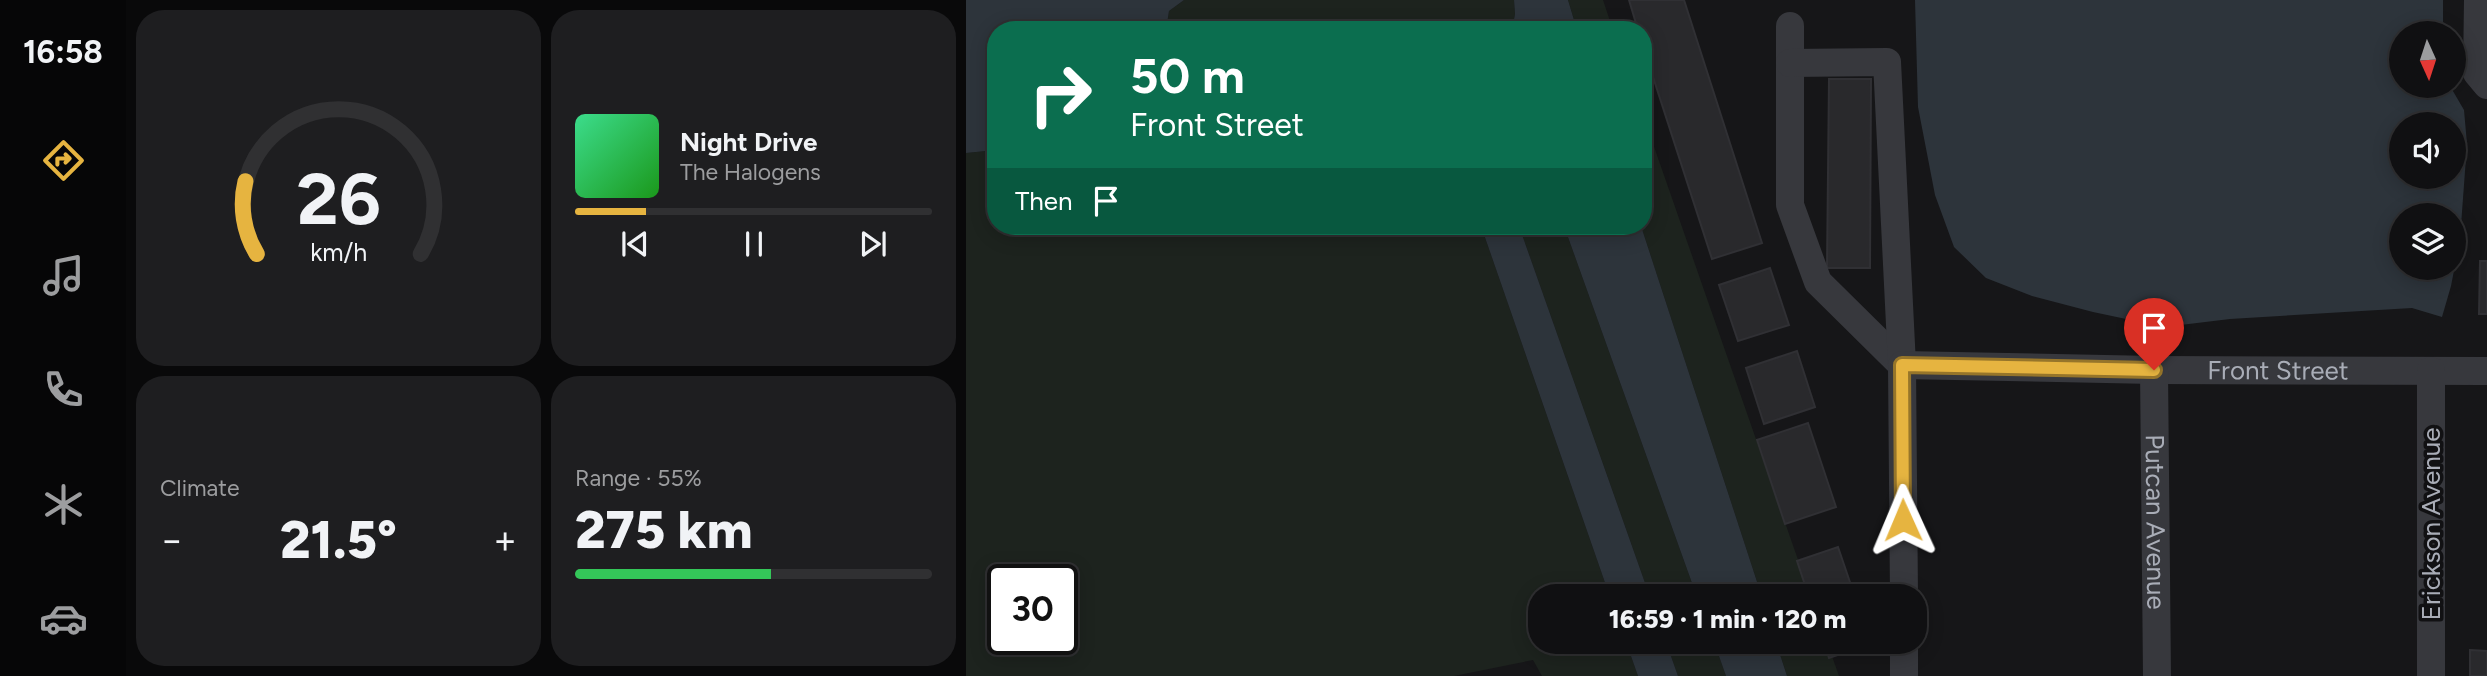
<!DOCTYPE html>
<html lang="en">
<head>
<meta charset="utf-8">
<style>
  :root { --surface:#101012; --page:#1e1e20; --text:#f1f3f6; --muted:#9c9d9f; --line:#303032; --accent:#e6b440 }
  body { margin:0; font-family:Figtree,sans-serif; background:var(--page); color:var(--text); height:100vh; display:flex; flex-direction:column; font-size:26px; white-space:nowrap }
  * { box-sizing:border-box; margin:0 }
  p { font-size:23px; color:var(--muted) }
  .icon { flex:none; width:38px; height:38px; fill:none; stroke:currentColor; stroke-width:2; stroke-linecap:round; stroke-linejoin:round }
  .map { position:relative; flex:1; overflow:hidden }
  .details { display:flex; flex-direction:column; gap:10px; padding:10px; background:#09090a; width:840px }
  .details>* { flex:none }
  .hud { position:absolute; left:21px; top:21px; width:665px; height:214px; border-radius:28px; box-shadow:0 4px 18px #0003,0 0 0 2px var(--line); background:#0b6e4f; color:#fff; overflow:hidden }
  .needle { width:46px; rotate:177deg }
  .fabs { position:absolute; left:1423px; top:21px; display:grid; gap:14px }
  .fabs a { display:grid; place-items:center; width:77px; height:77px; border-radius:50%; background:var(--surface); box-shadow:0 4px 18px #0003,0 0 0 2px var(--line); font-size:35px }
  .speed { position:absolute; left:21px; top:564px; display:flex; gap:14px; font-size:35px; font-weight:700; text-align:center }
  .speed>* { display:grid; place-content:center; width:91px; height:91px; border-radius:50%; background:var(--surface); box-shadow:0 4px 18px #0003,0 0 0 2px var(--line); line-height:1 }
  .speed .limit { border:4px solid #111; border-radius:10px; background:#fff; color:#111 }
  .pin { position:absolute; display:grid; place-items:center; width:60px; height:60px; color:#fff; margin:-72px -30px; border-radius:50% 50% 50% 0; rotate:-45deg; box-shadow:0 0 7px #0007 }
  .pin .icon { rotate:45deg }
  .me { position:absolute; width:77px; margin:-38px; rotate:359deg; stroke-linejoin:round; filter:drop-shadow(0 0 5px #0008) }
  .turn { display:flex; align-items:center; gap:24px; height:147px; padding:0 28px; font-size:32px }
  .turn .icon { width:91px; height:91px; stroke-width:2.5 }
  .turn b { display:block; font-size:49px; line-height:60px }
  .then { display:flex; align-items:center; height:66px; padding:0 28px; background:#0003; gap:14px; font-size:26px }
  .big { font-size:52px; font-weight:800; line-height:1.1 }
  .details .tile { flex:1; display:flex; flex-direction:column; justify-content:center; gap:10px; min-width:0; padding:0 24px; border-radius:28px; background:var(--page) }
  .details .dial { align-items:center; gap:0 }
  .dial svg { height:182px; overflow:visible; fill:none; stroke:var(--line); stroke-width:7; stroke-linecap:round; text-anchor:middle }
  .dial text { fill:var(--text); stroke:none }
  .song { display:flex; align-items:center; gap:21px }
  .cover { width:84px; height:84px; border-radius:10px; background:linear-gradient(135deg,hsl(150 70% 55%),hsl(120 70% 35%)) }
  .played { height:7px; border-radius:4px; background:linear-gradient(90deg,var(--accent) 20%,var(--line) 20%) }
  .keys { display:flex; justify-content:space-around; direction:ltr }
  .heat { display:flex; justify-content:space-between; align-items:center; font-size:38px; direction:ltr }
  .charge { height:10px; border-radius:5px; background:linear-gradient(90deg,#34c759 55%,var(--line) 0) }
  .details .tiles { flex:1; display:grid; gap:10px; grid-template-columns:repeat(2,1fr) }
  .trip { position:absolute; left:562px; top:584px; width:399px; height:70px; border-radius:28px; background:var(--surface); box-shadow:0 4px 18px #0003,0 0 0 2px var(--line); font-weight:800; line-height:70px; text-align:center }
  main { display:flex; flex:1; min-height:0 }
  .tab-bar { display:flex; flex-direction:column; width:126px; justify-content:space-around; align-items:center; background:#060607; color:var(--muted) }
  .tab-bar .icon { width:49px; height:49px }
  .tab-bar .selected { color:var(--accent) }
  .tab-bar b { font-size:32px; color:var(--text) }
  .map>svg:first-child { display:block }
</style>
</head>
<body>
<main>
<nav class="tab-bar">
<b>16:58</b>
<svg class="icon selected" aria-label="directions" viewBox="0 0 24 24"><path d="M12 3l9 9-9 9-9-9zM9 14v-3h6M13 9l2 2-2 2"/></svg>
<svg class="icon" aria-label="music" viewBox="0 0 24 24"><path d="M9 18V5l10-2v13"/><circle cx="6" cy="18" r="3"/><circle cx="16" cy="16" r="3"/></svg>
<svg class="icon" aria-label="phone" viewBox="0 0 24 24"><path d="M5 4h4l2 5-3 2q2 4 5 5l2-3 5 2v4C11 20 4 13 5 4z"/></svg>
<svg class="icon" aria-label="climate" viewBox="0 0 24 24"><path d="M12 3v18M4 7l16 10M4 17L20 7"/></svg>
<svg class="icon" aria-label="car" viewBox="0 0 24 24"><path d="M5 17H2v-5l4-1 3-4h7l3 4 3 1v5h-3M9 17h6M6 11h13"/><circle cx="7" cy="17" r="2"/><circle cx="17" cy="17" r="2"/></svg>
</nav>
<section class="details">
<div class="tiles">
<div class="tile dial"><svg viewBox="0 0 100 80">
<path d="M14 69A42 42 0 1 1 86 69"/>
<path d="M14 69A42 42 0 0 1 9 37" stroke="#e6b440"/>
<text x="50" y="56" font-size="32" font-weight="700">26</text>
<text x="50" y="72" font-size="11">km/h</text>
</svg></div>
<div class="tile">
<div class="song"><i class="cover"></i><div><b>Night Drive</b><p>The Halogens</p></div></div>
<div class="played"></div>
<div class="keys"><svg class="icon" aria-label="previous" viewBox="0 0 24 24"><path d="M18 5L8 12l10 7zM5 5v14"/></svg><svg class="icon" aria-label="pause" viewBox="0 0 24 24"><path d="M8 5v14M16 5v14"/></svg><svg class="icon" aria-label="next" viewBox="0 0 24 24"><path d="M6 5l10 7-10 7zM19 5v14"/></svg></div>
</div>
<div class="tile"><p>Climate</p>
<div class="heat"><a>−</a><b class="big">21.5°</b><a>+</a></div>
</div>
<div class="tile"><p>Range · 55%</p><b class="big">275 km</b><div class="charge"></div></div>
</div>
</section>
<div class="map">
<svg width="1521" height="676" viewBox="0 0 1521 676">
  <rect width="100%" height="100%" fill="#161618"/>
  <g fill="#1d231e" fill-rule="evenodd">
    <path d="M 218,0 L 548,0 L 549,14 L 546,30 L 200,30 L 203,11 Z"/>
    <path d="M 602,0 L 637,0 L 647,30 L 611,30 Z"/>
    <path d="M 677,115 L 845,597 L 796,597 L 675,226 L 677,226 Z"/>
    <path d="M 30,150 L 30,226 L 515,226 L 644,597 L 574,597 L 574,642 L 660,642 L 672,676 L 576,676 L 567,660 L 488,676 L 0,676 L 0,153 ZM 37,579 L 96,579 L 96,639 L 37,639 Z"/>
    <path d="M 553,226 L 598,226 L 731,597 L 684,597 Z"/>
    <path d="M 700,642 L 748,642 L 760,676 L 712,676 Z"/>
    <path d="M 810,642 L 861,642 L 873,676 L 821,676 Z"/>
  </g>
  <g fill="#2d343b" fill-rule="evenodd">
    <path d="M 0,0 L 218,0 L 203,11 L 200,30 L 30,30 L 30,150 L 0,153 Z"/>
    <path d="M 548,0 L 602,0 L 611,30 L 546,30 L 549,14 Z"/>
    <path d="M 949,0 L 1477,0 L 1477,33 L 1435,33 L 1435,86 L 1484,86 L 1498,110 L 1501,144 L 1494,239 L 1485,286 L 1476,317 L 1446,308 L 1264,319 L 1198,327 L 1127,312 L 1066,296 L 1020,278 L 988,247 L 969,195 L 952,107 ZM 1488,124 L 1488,177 L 1435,177 L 1435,124 ZM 1488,215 L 1488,268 L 1435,268 L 1435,215 Z"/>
    <path d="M 515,226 L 553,226 L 684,597 L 644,597 Z"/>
    <path d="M 598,226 L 675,226 L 796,597 L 731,597 Z"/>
    <path d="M 660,642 L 700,642 L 712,676 L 672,676 Z"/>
    <path d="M 748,642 L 810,642 L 821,676 L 760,676 Z"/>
  </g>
  <g fill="#29292c" stroke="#303034" stroke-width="2">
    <path d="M 663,0 L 718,0 L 796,243 L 746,259 L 677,46 L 677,30 L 672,30 Z"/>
    <path d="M 863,79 L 905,79 L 904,268 L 861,268 Z"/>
    <path d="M 1514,261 L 1521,261 L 1521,314 L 1513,314 Z"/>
    <path d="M 804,268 L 823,325 L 772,341 L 753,285 Z"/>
    <path d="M 831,351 L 849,407 L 798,424 L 780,368 Z"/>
    <path d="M 842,423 L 870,507 L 819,524 L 791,440 Z"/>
    <path d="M 872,547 L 889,597 L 843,597 L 831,561 Z"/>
    <path d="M 858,642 L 903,642 L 904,644 L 863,658 Z"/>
    <path d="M 1504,650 L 1521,651 L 1521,676 L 1504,676 Z"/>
  </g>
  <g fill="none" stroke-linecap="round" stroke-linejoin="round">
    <g stroke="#37383d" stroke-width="28">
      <path d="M 1512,0 L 1511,73 L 1521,85"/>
      <path d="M 824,26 L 824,205 L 852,282 L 936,365"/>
      <path d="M 824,63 L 921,62 L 936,365 L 938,597"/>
      <path id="s1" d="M 936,365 L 1188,370 L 1521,371"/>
      <path id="s2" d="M 1188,370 L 1191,676"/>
      <path d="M 938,642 L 938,676"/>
      <path d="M 1465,676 L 1465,371"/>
    </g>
  </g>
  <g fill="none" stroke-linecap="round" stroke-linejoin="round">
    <g stroke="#96752a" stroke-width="18">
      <path id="route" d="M 937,520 L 936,365 L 1188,370"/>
    </g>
    <use href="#route" stroke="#e6b440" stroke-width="12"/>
  </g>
  <g text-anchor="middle" stroke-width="7" stroke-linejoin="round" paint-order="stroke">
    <g font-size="26" fill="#a9adb7" stroke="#111113">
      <text dy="9" stroke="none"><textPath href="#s1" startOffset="376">Front Street</textPath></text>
      <text dy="9" stroke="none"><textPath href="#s2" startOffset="152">Putcan Avenue</textPath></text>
      <text transform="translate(1465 524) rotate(-90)" y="9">Erickson Avenue</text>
    </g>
  </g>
</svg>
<div class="fabs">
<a><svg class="needle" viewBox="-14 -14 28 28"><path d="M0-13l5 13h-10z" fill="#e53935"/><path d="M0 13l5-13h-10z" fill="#9c9d9f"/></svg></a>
<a><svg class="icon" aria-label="sound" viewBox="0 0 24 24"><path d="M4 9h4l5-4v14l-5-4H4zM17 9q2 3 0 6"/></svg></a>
<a><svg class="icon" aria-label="layers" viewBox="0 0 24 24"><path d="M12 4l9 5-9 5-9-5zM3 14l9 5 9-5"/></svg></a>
</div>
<div class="speed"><div class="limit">30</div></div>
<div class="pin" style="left:1188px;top:370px;background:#d93025"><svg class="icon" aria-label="arrive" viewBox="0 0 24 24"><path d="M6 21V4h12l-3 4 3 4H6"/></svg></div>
<svg class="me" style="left:937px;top:520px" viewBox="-20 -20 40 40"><path d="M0-17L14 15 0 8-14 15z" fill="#e6b440" stroke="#fff" stroke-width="4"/></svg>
<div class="trip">16:59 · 1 min · 120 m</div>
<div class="hud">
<div class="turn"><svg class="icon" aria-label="right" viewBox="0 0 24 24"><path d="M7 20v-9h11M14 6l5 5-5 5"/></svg><div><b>50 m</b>Front Street</div></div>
<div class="then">Then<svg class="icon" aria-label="arrive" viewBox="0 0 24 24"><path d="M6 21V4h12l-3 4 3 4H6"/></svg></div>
</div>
</div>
</main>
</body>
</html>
